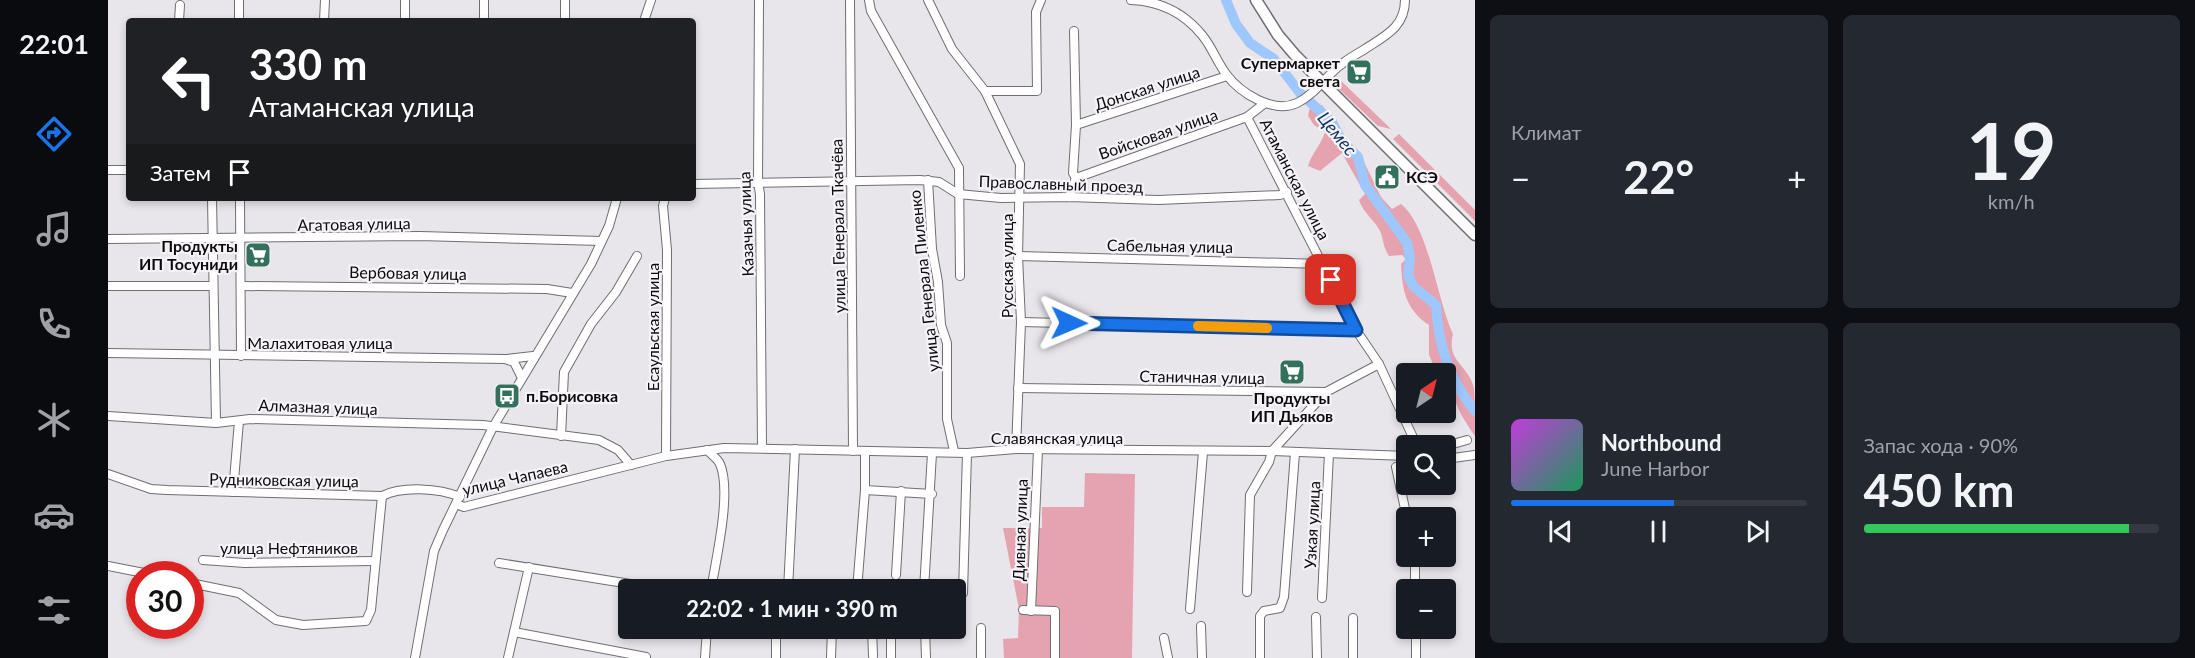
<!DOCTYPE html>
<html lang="ru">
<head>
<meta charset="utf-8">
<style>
  :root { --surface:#171b24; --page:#242831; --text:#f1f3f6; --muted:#9ea1a6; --line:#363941; --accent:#1a73e8 }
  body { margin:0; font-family:Lato,sans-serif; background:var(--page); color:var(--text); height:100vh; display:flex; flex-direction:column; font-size:22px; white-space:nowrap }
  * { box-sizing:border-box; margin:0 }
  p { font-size:20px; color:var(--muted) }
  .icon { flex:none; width:33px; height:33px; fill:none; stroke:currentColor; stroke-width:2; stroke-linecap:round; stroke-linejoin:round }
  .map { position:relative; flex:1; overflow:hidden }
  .drawer { display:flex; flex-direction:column; gap:15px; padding:15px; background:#0d0f14; width:720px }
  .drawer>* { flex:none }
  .guide { position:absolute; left:18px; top:18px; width:570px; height:183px; border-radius:6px; box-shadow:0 3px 9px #0003; background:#202124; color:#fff; overflow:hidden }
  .needle { width:39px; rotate:35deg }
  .controls { position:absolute; left:1288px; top:363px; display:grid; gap:12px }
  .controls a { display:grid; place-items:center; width:60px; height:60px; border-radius:6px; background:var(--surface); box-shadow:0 3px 9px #0003; font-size:30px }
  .speed { position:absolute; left:18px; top:561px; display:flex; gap:12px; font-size:30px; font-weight:700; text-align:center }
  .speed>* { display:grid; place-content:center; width:78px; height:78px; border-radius:50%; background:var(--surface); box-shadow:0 3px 9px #0003; line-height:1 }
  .speed .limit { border:9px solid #d22; background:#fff; color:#111 }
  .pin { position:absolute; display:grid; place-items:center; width:51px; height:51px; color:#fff; margin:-26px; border-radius:12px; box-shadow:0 3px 9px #0006 }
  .me { position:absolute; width:66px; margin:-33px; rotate:91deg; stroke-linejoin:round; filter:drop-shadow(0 0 4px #0008) }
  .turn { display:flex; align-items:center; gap:21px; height:126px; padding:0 24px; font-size:27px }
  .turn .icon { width:78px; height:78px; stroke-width:2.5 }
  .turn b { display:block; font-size:42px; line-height:51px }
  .then { display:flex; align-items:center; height:57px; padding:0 24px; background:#0003; gap:12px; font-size:22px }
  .big { font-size:45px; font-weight:700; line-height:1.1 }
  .drawer .widget { flex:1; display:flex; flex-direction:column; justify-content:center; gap:9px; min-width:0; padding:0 21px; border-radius:9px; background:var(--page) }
  .drawer .dial { align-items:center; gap:0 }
  .dial b { font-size:78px; line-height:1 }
  .song { display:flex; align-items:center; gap:18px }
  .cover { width:72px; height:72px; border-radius:9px; background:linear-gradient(135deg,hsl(290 70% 55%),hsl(150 70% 35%)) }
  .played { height:6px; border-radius:3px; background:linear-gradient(90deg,var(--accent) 55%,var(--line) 55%) }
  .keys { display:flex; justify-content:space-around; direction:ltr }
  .heat { display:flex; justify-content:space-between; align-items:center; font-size:33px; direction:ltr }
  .charge { height:9px; border-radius:4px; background:linear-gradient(90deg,#34c759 90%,var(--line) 0) }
  .drawer .tiles { flex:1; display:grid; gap:15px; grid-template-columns:repeat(2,1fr) }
  .trip { position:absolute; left:510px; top:579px; width:348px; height:60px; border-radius:6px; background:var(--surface); box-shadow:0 3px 9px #0003; font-weight:700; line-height:60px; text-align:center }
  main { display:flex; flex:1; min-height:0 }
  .dock { display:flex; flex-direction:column; width:108px; justify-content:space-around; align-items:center; background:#090b0e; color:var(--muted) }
  .dock .icon { width:42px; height:42px }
  .dock .selected { color:var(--accent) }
  .dock b { font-size:27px; color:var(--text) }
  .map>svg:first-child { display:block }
</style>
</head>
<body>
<main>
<nav class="dock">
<b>22:01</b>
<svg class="icon selected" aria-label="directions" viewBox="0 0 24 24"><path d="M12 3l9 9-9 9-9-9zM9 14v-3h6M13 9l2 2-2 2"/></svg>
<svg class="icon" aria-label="music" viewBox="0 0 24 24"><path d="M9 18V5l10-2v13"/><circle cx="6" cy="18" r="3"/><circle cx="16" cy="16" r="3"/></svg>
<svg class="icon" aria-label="phone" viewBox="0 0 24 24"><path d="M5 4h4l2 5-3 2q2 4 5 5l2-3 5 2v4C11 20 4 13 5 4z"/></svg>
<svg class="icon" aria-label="climate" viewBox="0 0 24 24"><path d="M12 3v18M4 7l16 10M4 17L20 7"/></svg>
<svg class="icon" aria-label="car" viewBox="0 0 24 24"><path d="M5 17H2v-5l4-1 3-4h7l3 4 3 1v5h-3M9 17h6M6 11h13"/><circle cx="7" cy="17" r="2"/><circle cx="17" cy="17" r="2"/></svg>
<svg class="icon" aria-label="filters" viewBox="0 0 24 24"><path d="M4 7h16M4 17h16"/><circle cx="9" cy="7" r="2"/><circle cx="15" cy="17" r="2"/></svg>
</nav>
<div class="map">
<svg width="1367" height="658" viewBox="0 0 1367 658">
  <rect width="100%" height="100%" fill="#e8e5eb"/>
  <g fill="#e5a3af">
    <path d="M 1228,76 L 1283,129 L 1270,126 L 1228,86 Z"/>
    <path d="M 1208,105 L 1214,105 L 1256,162 L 1273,197 L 1284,209 L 1293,204 C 1321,227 1329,300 1345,334 C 1338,362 1360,364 1366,388 C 1367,402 1367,421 1367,436 C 1360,426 1352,414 1348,403 C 1342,387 1343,370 1325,364 L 1321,355 L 1321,325 C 1298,310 1294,290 1293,264 L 1298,259 L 1294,255 L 1281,256 C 1275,246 1276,243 1273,233 C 1268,221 1255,213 1251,200 L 1257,194 L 1234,153 L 1212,171 L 1200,166 C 1204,153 1213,145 1217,132 L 1206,125 L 1200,116 L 1202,107 Z"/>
    <path d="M 1291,134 L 1367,210 L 1367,221 L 1285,139 Z"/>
    <path d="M 977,473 L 1027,474 L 1024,658 L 896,658 L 895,639 L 910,638 L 911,609 L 895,528 L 934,528 L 934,507 L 976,507 Z"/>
  </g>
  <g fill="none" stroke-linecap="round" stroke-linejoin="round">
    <path stroke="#9ec8fd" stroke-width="10" d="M 1118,0 L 1128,24 L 1142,43 L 1166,59 L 1192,93 L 1224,122 L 1234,142 L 1250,157 L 1257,185 L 1299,243 L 1302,258 L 1300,275 L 1306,287 L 1328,305 C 1330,345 1341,380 1367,411"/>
    <g stroke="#716e73" stroke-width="10">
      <g id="minor">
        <path d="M 131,0 L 131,21"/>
        <path d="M 297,0 L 297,21"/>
        <path d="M 376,0 L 376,21"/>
        <path d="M 651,0 L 650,182 L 652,194 L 654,447"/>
        <path d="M 742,0 L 745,451"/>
        <path d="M 761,0 L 763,11 L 851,168 L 852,276"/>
        <path d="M 820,0 L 844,49 L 877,91 L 912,164 L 910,256 L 913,322 L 908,449"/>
        <path d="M 1023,0 C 1051,1 1076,13 1094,35 C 1104,47 1109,62 1118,74 C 1132,93 1165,114 1189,103 C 1207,95 1218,75 1234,64 C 1241,58 1249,54 1257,49 C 1277,36 1297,27 1297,0"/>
        <path d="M 71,21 L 72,5"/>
        <path d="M 216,21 L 217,0"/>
        <path d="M 457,21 L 457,0"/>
        <path d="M 536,21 L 543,0"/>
        <path d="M 966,31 L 968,125 L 965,173 L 968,178"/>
        <path d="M 877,91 L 929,91 L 928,12 L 933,0"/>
        <path d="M 1139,117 L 1248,330 L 1271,364 L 1309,446"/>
        <path d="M 968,125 L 1119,76"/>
        <path d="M 0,170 L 21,170"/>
        <path d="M 820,180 L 824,249 L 830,282 L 833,325 L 839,343 L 839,419 L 846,451"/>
        <path d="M 585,184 L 812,180 L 831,182 L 850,194 L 893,198 L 961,197 L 1050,200 L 1172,195 L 1179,192"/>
        <path d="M 961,197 L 968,178 L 1139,117 L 1157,103"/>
        <path d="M 104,198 L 108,423"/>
        <path d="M 132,198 L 133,356"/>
        <path d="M 557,198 L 555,206 L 559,250 L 558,456"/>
        <path d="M 0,239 L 312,236 L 493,241"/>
        <path d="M 910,256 L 1215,264"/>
        <path d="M 0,286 L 105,286"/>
        <path d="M 134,286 L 439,289 L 464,293"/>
        <path d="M 913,322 L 1248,330"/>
        <path d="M 0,353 L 397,359 L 406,362 L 414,378"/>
        <path d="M 399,359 L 425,356"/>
        <path d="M 910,388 L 1218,392 L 1271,364"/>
        <path d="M 0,416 L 108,423 L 142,419 L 375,425 L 491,440 L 510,450 L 523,465"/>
        <path d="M 453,436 L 456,372 L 483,324 L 508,292 L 529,256"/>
        <path d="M 1338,446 L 1359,440"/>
        <path d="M 599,450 C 603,454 610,459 612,464 C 624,492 608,559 603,590"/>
        <path d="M 757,451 L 757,490 L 824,494"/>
        <path d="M 1338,459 L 1367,455"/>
        <path d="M 1299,465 L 1288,467 L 1299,518"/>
        <path d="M 0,474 L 43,489 L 59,490 L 274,496 C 294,486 331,488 352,497"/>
        <path d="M 125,492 L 131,421"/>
        <path d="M 348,504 L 356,507 L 558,456 L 616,448 L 859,453 L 908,449 L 1164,451 L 1299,456"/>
        <path d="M 1307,556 L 1307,590"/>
        <path d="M 95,560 L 137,563 L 266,561"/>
        <path d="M 391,563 L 535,586"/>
        <path d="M 0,566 L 41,574"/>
        <path d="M 788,575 L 793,491"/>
        <path d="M 82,583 L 131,593 L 168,620 L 195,625 L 258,621 L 263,610 L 274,496"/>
        <path d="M 680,590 L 687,449"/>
        <path d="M 749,590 L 757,490"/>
        <path d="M 816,590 L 824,453"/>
        <path d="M 1139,592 L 1142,495 L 1161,462 L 1164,451 L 1218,392"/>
        <path d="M 855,593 L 859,453"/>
        <path d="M 1214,598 L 1221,453"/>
        <path d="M 1082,609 L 1095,452"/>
        <path d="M 915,610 L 947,611 L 947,658"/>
        <path d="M 923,611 L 930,450"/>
        <path d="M 1208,617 L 1209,658"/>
        <path d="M 1245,618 L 1245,658"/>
        <path d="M 1093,626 L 1094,658"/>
        <path d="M 764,628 L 765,656"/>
        <path d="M 783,628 L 783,658"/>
        <path d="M 817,628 L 818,658"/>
        <path d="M 1308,628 L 1308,658"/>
        <path d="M 406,632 L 538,657"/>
        <path d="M 1056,638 L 1060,658"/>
        <path d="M 307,658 L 326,551 L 335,530 L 385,427 L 483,264 L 501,226 L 509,198"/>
        <path d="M 400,658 L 421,567"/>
        <path d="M 597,658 L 599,628"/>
        <path d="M 668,658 L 668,628"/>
        <path d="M 723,658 L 724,628"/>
        <path d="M 873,658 L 873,628"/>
        <path d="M 1152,658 L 1152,616 L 1156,611 L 1172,608 L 1176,597 L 1187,453"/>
      </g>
    </g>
    <g stroke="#716e73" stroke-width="13">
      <path id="highway" d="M 1148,0 L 1170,35 L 1187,55 L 1367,235"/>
    </g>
    <use href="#minor" stroke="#fff" stroke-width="8"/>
    <use href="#highway" stroke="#fff" stroke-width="10"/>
  </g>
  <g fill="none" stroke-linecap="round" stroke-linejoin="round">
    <g stroke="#114b97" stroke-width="15">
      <path id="route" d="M 961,323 L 1248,330 L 1223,280"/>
    </g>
    <use href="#route" stroke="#1a73e8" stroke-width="10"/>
    <path stroke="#f59e0b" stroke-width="10" d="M 1090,326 L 1159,328"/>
  </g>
  <defs>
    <g id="supermarket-square" transform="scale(1.35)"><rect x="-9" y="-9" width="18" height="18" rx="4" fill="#34715d" stroke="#f5f2f8"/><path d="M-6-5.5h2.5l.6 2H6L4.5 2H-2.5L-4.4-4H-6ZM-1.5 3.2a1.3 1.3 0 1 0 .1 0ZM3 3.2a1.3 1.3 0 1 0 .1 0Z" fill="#fff"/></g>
    <g id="civic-square" transform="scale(1.35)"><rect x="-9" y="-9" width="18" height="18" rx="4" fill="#34715d" stroke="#f5f2f8"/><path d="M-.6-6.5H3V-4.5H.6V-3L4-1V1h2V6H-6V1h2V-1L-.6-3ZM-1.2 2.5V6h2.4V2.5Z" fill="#fff"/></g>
    <g id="bus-square" transform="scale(1.35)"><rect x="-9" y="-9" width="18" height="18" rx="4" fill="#34715d" stroke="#f5f2f8"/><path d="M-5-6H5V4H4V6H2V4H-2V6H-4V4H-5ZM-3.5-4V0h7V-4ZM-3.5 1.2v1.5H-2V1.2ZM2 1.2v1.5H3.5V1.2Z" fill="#fff"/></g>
  </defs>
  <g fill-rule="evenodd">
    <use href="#supermarket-square" x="1251" y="72"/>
    <use href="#civic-square" x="1279" y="177"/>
    <use href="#supermarket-square" x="150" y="255"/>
    <use href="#supermarket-square" x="1184" y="372"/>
    <use href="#bus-square" x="399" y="396"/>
  </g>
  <g text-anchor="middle" stroke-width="4.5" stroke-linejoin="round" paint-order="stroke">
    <g font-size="16" font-weight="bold" fill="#0d0b0d" stroke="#f5f2f8" text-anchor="end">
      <text x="1232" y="69">Супермаркет<tspan x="1232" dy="18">света</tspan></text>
      <text x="1298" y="183" text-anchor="start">КСЭ</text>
      <text x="130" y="252">Продукты<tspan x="130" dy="18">ИП Тосуниди</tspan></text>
      <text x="418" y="402" text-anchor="start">п.Борисовка</text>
      <text x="1184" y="404" text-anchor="middle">Продукты<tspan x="1184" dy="18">ИП Дьяков</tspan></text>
    </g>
    <g font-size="16" fill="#0d0b0d" stroke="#f5f2f8">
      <text transform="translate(1039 88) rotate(-18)" y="6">Донская улица</text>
      <text transform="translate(1050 134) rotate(-19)" y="6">Войсковая улица</text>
      <text transform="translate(1187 179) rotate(63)" y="6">Атаманская улица</text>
      <text transform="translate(953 184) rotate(2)" y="6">Православный проезд</text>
      <text transform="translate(246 224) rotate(-1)" y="6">Агатовая улица</text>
      <text transform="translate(638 224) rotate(-92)" y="6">Казачья улица</text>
      <text transform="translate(730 226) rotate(-91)" y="6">улица Генерала Ткачёва</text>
      <text transform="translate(1062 246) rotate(1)" y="6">Сабельная улица</text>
      <text transform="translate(899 266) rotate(-90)" y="6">Русская улица</text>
      <text transform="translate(300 273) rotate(1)" y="6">Вербовая улица</text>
      <text transform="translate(816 281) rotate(-96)" y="6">улица Генерала Пиленко</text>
      <text transform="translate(545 327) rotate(-90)" y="6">Есаульская улица</text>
      <text x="212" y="349">Малахитовая улица</text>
      <text transform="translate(1094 377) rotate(1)" y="6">Станичная улица</text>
      <text transform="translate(210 407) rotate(2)" y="6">Алмазная улица</text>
      <text x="949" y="444">Славянская улица</text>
      <text transform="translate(407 478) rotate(-13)" y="6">улица Чапаева</text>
      <text transform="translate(176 480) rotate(1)" y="6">Рудниковская улица</text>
      <text transform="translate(1204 525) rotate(-87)" y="6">Узкая улица</text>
      <text transform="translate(912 530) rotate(-88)" y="6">Дивная улица</text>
      <text x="181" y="554">улица Нефтяников</text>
    </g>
    <g font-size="18" font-style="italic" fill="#11355e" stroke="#f5f2f8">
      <text transform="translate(1229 134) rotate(51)" y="6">Цемес</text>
    </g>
  </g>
</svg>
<div class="controls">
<a><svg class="needle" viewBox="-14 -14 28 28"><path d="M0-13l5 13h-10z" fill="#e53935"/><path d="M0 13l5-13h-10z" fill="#9ea1a6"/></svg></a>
<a><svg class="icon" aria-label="search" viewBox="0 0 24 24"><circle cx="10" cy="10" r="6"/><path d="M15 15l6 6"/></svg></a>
<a>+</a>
<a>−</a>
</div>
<div class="speed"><div class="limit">30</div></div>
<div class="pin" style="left:1223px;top:280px;background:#d93025"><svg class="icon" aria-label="arrive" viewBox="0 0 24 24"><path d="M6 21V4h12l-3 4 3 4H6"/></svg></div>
<svg class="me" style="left:961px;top:323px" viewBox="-20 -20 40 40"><path d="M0-17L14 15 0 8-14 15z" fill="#1a73e8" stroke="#fff" stroke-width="4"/></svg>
<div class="trip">22:02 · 1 мин · 390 m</div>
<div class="guide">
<div class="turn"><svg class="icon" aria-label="left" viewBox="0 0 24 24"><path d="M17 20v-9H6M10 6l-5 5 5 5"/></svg><div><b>330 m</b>Атаманская улица</div></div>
<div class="then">Затем<svg class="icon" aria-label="arrive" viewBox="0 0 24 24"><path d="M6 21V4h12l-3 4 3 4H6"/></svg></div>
</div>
</div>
<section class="drawer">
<div class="tiles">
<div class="widget"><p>Климат</p>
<div class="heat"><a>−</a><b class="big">22°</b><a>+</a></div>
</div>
<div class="widget dial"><b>19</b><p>km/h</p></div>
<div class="widget">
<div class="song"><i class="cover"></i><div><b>Northbound</b><p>June Harbor</p></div></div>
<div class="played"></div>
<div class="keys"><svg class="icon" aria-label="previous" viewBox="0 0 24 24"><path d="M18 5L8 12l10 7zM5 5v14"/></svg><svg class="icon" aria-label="pause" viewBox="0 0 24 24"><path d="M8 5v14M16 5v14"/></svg><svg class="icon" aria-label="next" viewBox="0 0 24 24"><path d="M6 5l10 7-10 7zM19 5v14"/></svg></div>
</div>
<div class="widget"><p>Запас хода · 90%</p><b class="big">450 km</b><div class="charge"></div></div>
</div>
</section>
</main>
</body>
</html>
